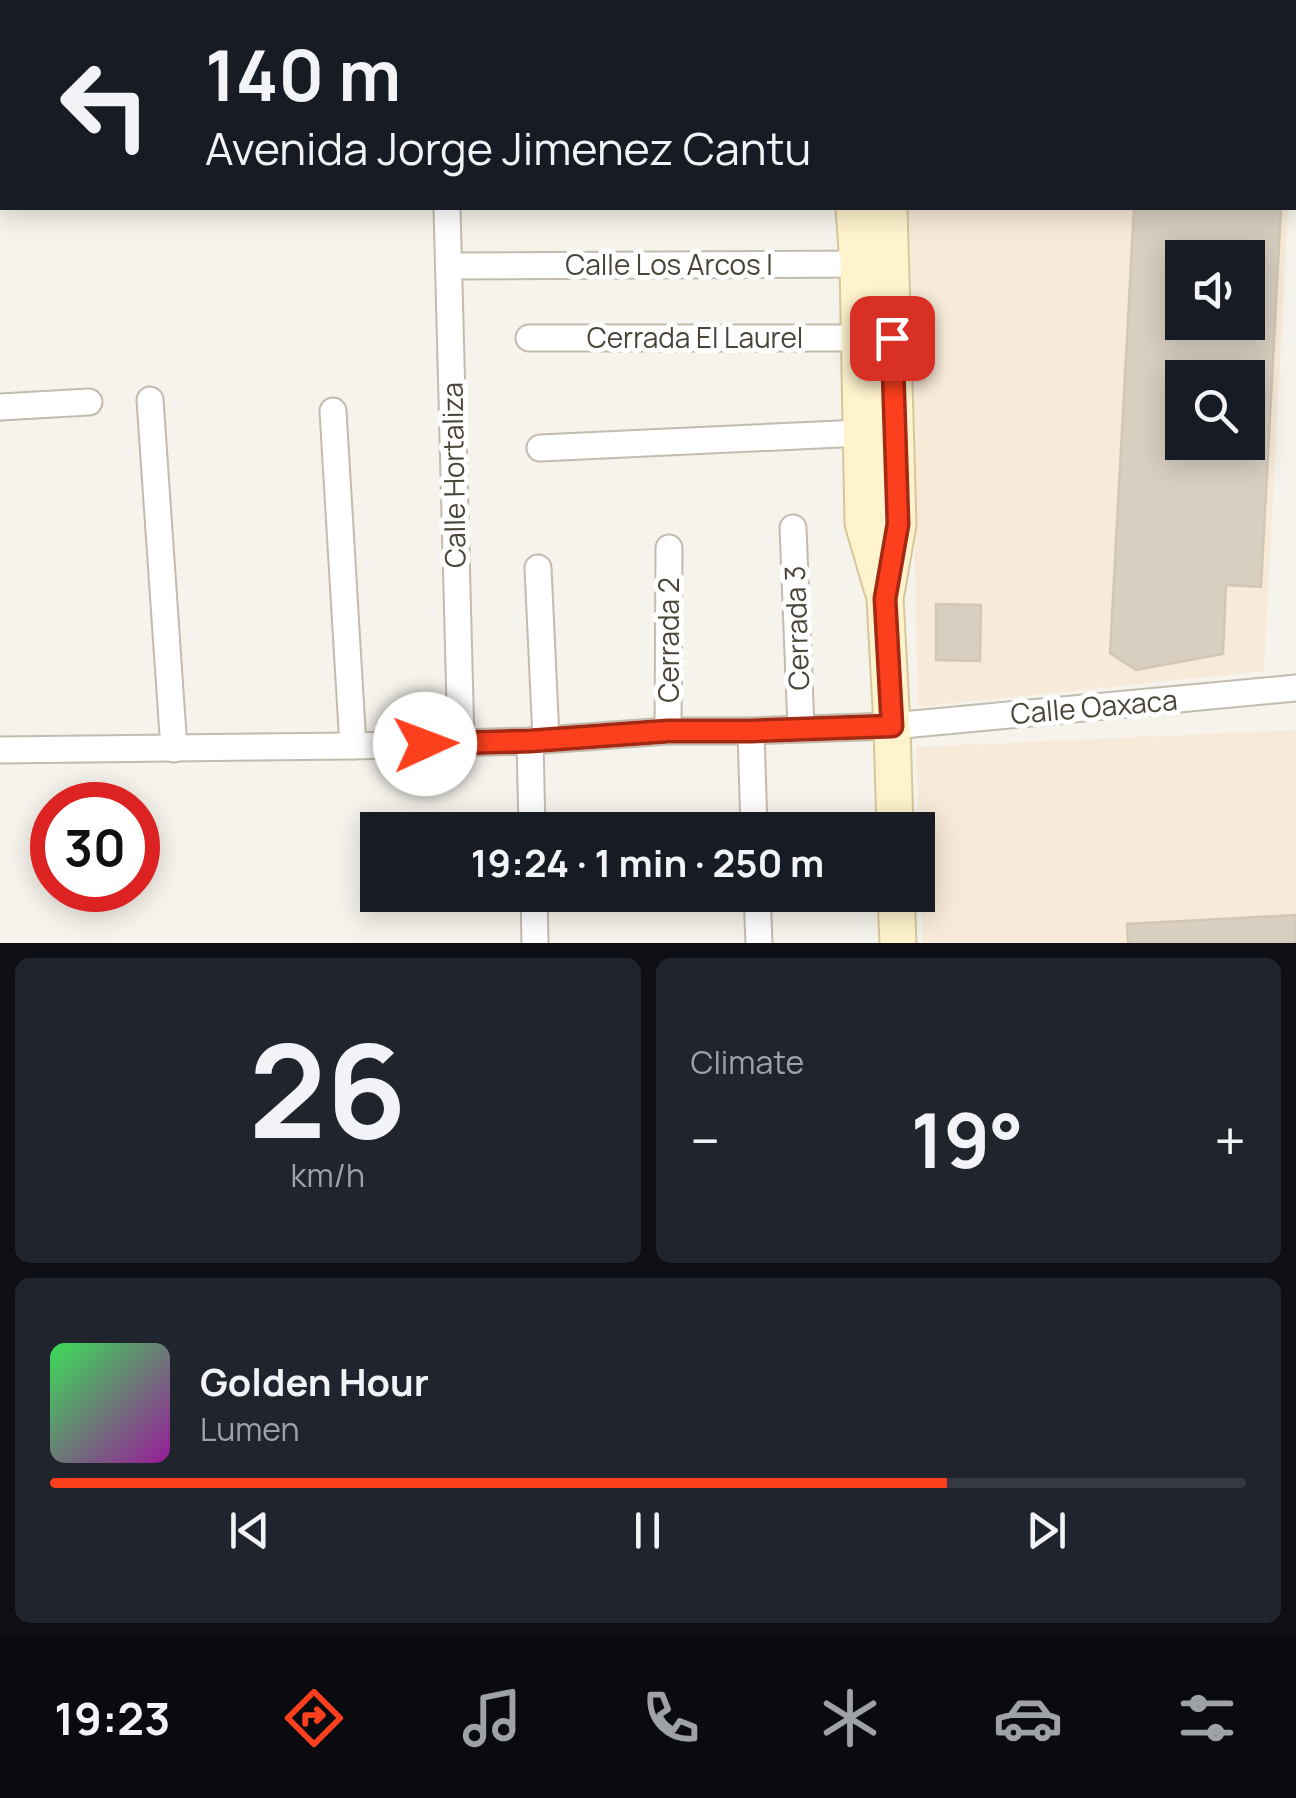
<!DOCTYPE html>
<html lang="en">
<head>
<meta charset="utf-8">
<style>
  :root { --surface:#171b24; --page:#20242c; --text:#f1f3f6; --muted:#9ea1a6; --line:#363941; --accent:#fc3f1d }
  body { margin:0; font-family:Manrope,sans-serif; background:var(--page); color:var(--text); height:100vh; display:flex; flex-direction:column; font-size:38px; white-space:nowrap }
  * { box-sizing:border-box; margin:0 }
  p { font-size:32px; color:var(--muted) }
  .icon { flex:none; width:55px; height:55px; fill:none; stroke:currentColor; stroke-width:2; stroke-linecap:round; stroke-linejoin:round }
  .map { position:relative; height:943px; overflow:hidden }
  .drawer { display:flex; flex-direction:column; gap:15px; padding:15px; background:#0d0f14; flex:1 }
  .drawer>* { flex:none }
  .banner { position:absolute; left:0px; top:0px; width:1298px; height:210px; box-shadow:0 5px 25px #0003; background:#171b24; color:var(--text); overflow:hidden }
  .fabs { position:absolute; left:1165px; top:240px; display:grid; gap:20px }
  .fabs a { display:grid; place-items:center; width:100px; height:100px; border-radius:0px; background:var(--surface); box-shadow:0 5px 25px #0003; font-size:50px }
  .speed { position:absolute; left:30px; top:782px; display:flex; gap:20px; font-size:50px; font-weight:700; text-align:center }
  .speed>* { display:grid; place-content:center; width:130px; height:130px; border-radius:50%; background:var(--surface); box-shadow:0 5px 25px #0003; line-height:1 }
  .speed .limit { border:15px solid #d22; background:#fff; color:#111 }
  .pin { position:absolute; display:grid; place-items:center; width:85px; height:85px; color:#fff; margin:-42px; border-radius:20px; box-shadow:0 5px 15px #0006 }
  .me { position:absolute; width:110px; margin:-55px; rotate:88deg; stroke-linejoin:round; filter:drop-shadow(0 0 8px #0008) }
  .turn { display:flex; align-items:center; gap:35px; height:210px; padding:0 40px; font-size:45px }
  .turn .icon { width:130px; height:130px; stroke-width:2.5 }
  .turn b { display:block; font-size:70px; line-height:85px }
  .big { font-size:75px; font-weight:700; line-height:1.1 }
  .drawer .widget { flex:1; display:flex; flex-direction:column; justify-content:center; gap:15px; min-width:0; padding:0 35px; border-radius:15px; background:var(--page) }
  .drawer .dial { align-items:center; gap:0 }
  .dial b { font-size:130px; line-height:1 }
  .song { display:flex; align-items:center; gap:30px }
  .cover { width:120px; height:120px; border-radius:15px; background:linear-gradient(135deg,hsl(130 70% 55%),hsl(300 70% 35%)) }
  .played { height:10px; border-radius:5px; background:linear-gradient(90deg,var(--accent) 75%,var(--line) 75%) }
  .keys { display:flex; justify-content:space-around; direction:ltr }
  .heat { display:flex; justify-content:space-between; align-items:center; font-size:55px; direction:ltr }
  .drawer .tiles { flex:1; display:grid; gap:15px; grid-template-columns:1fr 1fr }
  .widget:last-child { grid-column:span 2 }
  .trip { position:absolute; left:360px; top:812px; width:575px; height:100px; border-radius:0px; background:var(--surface); box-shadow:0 5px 25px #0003; font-weight:700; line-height:100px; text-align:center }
  .menu { display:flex; height:160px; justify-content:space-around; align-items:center; background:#090b0e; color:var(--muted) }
  .menu .icon { width:70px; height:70px }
  .menu .active { color:var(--accent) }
  .menu b { font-size:45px; color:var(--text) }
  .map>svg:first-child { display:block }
</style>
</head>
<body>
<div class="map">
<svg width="1296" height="943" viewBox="0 0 1296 943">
  <rect width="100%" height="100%" fill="#f6f3ec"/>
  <g fill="#f7ead8" fill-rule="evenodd">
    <path d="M 907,208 L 1288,208 L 1264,671 L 918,707 ZM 1182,258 L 1248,258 L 1248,322 L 1182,322 ZM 1182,378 L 1248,378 L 1248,442 L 1182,442 Z"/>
    <path d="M 1296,730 L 1296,943 L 923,943 L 916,747 Z"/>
  </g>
  <g fill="#d8cfc1" stroke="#d3c7b4" stroke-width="2.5" fill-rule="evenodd">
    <path d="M 1134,208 L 1281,208 L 1261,587 L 1226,585 L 1223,654 L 1136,670 L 1110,653 ZM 1182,258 L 1248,258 L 1248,322 L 1182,322 ZM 1182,378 L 1248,378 L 1248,442 L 1182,442 Z"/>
    <path d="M 936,604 L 981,605 L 980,661 L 936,660 Z"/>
    <path d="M 1296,915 L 1296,943 L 1128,943 L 1127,924 Z"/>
  </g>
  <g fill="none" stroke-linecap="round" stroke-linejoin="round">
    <g stroke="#c2bbae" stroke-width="29">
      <g id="minor">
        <path d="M 33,0 L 34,2"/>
        <path d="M 395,2 L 440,1"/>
        <path d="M 447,208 L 461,742"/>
        <path d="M 449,266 L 874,264"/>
        <path d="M 529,338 L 860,338"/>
        <path d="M 150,400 L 174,749"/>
        <path d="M 0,407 L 89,402"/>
        <path d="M 333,411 L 353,746"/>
        <path d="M 540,448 L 861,433"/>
        <path d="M 793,528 L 801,728"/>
        <path d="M 538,568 L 546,739"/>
        <path d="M 668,731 L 669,548"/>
        <path d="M 751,731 L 754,830"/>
        <path d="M 530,741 L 532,830"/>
        <path d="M 0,750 L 353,746 L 530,741 L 668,731 L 751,731 L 892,726 L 1296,688"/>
        <path d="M 534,895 L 535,943"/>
        <path d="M 757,895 L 759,943"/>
      </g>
    </g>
    <g stroke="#d6c79b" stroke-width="39">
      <g id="secondary">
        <path d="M 884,0 L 884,2"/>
        <path d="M 846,2 L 846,0"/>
        <path d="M 854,208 L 858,264 L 863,523 L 882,588"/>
        <path d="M 889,208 L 898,524 L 885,599 L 892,726 L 895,830"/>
        <path d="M 896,895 L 898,943"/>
      </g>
    </g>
    <use href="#minor" stroke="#fff" stroke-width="25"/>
    <use href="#secondary" stroke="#fff3cd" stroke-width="35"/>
  </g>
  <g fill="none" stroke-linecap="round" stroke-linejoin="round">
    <g stroke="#a42913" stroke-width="25">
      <path id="route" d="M 425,744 L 530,741 L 668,731 L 751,731 L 892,726 L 885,599 L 898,524 L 892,338"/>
    </g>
    <use href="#route" stroke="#fc3f1d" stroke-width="18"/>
  </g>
  <g text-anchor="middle" stroke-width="10" stroke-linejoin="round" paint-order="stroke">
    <g font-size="28" fill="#4b4439" stroke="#fff">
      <text x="669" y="275">Calle Los Arcos I</text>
      <text x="695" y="348">Cerrada El Laurel</text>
      <text transform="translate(454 475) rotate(-91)" y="10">Calle Hortaliza</text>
      <text transform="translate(797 628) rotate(-92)" y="10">Cerrada 3</text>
      <text transform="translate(669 640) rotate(-90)" y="10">Cerrada 2</text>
      <text transform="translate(1094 707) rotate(-5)" y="10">Calle Oaxaca</text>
    </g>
  </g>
</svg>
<div class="fabs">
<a><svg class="icon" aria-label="sound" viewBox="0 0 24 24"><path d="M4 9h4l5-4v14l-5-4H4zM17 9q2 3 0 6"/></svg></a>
<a><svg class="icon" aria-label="search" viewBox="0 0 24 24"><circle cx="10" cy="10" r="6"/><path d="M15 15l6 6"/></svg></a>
</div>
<div class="speed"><div class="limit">30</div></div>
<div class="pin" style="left:892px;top:338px;background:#d93025"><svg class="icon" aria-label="arrive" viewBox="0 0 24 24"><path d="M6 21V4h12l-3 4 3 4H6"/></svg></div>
<svg class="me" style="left:425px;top:744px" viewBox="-20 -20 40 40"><circle r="19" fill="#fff"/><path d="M0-13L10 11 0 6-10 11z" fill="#fc3f1d"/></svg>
<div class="trip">19:24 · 1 min · 250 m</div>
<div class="banner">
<div class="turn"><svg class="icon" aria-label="left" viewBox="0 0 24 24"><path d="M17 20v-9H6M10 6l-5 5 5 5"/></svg><div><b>140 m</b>Avenida Jorge Jimenez Cantu</div></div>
</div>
</div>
<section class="drawer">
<div class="tiles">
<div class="widget dial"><b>26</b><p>km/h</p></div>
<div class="widget"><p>Climate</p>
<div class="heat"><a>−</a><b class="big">19°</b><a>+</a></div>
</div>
<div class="widget">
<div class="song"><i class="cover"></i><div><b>Golden Hour</b><p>Lumen</p></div></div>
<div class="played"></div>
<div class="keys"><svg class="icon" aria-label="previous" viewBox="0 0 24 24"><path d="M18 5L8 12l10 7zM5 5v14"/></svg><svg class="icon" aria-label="pause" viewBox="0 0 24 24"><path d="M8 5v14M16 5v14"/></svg><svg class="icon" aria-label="next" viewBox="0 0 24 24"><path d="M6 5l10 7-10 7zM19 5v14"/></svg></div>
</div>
</div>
</section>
<nav class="menu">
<b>19:23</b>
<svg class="icon active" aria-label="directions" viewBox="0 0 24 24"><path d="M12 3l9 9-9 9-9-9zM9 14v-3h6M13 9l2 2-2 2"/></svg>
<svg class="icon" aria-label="music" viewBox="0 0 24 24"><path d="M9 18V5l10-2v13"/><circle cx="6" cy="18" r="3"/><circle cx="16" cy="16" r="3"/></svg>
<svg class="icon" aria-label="phone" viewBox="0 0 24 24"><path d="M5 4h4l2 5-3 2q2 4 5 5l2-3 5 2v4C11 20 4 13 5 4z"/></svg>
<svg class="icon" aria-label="climate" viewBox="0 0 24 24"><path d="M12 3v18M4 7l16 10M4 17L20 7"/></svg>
<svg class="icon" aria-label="car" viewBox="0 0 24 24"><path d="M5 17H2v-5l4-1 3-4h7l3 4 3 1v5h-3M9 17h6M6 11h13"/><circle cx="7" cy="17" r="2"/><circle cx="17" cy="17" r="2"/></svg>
<svg class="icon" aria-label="filters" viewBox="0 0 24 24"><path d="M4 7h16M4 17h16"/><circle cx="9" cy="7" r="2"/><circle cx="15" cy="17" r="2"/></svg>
</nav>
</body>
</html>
